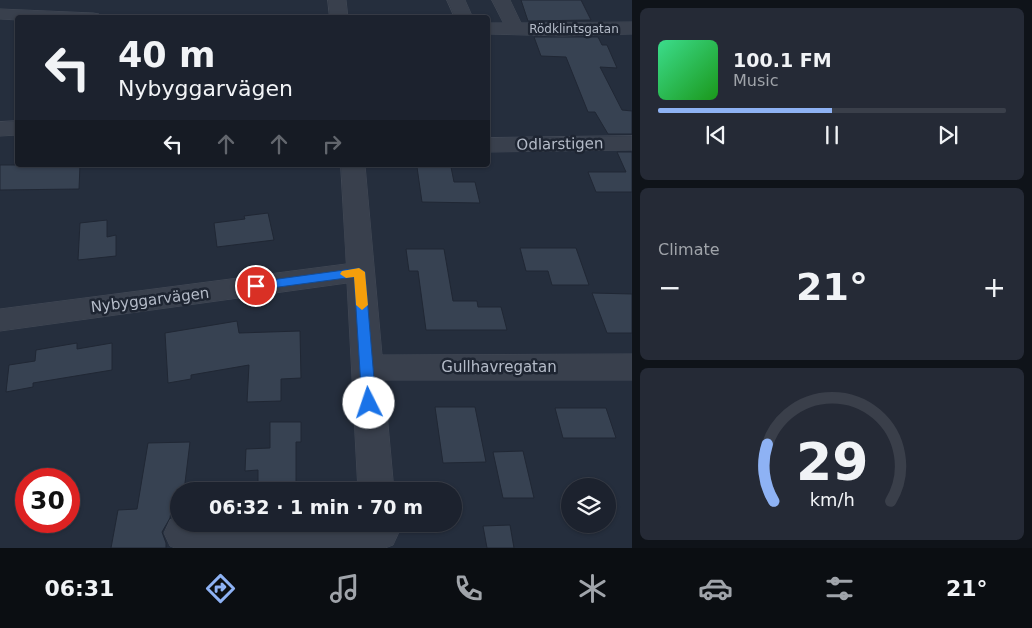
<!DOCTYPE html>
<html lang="en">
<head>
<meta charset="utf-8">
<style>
  :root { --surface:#1c222e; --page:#252a36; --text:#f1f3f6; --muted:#a0a4aa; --line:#3a3f4a; --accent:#8eb2f4 }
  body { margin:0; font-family:"DejaVu Sans",sans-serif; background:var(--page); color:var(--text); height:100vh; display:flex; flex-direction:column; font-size:19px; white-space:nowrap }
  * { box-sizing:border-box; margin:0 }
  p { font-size:16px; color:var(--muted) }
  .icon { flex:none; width:28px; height:28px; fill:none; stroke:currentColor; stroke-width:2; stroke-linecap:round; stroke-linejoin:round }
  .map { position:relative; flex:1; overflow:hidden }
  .side { display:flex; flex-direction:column; gap:8px; padding:8px; background:#0f1319; width:400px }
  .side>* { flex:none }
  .guide { position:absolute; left:15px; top:15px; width:475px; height:152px; border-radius:5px; box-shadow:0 1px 4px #0004,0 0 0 1px var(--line); background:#1c222e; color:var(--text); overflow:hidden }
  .fabs { position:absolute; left:561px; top:478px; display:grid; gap:10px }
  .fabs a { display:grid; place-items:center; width:55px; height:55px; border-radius:50%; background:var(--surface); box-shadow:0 1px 4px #0004,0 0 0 1px var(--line); font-size:25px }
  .speed { position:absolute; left:15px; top:468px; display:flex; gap:10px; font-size:25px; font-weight:700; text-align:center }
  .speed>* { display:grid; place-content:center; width:65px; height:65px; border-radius:50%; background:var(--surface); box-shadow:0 1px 4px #0004,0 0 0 1px var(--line); line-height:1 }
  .speed .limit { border:8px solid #d22; background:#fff; color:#111 }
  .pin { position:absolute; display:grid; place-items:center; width:42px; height:42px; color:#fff; margin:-21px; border:2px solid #fff; border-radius:50%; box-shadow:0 1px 5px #0007 }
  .me { position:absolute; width:55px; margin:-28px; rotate:356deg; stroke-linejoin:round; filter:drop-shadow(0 0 4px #0008) }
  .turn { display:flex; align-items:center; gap:18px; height:105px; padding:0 20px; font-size:22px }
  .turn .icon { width:65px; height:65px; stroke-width:2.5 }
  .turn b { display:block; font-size:35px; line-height:42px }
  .lanes { display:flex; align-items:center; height:48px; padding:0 20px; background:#0003; justify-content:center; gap:25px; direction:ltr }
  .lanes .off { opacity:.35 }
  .big { font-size:38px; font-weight:700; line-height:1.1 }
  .side .widget { flex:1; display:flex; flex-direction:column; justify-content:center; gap:8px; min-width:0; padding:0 18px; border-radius:8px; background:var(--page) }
  .side .dial { align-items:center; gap:0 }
  .dial svg { height:130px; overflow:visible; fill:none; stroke:var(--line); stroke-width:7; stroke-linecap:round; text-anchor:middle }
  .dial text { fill:var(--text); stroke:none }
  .song { display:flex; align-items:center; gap:15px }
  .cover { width:60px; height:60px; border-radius:8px; background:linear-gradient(135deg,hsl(150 70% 55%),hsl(120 70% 35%)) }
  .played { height:5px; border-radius:2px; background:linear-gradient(90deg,var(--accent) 50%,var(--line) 50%) }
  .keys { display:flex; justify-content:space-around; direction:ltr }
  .heat { display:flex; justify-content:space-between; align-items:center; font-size:28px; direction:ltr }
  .trip { position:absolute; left:170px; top:482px; width:292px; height:50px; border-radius:25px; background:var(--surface); box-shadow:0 1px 4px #0004,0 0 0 1px var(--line); font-weight:700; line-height:50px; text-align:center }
  .menu { display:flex; height:80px; justify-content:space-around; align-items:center; background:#0b0e12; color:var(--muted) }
  .menu .icon { width:35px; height:35px }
  .menu .current { color:var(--accent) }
  .menu b { font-size:22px; color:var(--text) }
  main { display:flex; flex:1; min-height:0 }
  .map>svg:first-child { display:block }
</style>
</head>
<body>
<main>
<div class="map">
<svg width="632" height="548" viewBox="0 0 632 548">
  <rect width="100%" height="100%" fill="#252e3d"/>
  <g fill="#374252" stroke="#202734">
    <path d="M 521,0 L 581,0 L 591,20 L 528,21 Z"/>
    <path d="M 534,37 L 598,37 L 602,45 L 607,45 L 617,68 L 600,67 L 622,110 L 632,111 L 632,134 L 608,134 L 595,112 L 588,112 L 566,57 L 541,56 Z"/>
    <path d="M 617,152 L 632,152 L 632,192 L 596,192 L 588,172 L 626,172 Z"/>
    <path d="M 0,165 L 80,165 L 79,189 L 0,190 Z"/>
    <path d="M 417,167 L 451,167 L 454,182 L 475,182 L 480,203 L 422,202 Z"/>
    <path d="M 268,213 L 274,240 L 217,247 L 214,223 L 245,219 L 244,216 Z"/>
    <path d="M 107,220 L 107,237 L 116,235 L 116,256 L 78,260 L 80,223 Z"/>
    <path d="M 520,248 L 576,248 L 589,285 L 552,285 L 548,271 L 526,271 Z"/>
    <path d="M 406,249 L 444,249 L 453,301 L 477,301 L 478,307 L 501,307 L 507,330 L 426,330 L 418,271 L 409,271 Z"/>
    <path d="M 592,293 L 632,294 L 632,333 L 607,333 Z"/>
    <path d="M 237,321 L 239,333 L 300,331 L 301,378 L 281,379 L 281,401 L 247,402 L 249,365 L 191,375 L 191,379 L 168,383 L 165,333 Z"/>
    <path d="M 77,343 L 77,349 L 112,343 L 112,370 L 33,383 L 33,387 L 6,392 L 9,365 L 35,361 L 36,350 Z"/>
    <path d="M 435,407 L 475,407 L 486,462 L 443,463 Z"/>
    <path d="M 555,408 L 606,408 L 616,438 L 563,438 Z"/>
    <path d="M 270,422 L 301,422 L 301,442 L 296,442 L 296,491 L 258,491 L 258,470 L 245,471 L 246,449 L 270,448 Z"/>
    <path d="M 190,442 L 184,491 L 179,491 L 179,505 L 172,505 L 170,518 L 162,532 L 166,543 L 166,548 L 111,548 L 118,510 L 137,509 L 148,443 Z"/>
    <path d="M 523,451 L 534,498 L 503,498 L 493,452 Z"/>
    <path d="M 510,525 L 514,548 L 487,548 L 483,526 Z"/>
  </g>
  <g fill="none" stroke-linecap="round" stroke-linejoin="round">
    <g stroke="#424956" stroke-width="1">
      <g id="minor">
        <path d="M 328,0 L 346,0 L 348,18 L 330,18 Z"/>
        <path d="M 447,0 L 465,0 L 473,18 L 455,18 Z"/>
        <path d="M 492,0 L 510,0 L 521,23 L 632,22 L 632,34 L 563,36 L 488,34 L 488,23 L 503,23 Z"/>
        <path d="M 0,9 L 93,13 L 99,14 L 102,18 L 18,18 L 18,20 L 0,19 Z"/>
        <path d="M 18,121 L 18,135 L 0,136 L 0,122 Z"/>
        <path d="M 632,136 L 632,150 L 488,152 L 488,138 Z"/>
        <path d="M 341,165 L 365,165 L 382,355 L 632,354 L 632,380 L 384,380 L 394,491 L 358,491 L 347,283 L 0,331 L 0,309 L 346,264 Z"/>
        <path d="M 179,517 L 179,524 L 395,524 L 399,532 L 393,545 L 385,548 L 175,548 L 170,546 L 164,533 L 170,520 Z"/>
      </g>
    </g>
    <use href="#minor" fill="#39404d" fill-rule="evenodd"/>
  </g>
  <path fill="#1a73e8" stroke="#114b97" d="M 359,268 L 365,272 L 376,403 L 374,407 L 369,409 L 364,407 L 362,403 L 354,277 L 256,290 L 251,286 L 256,282 Z"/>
  <path fill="#f59e0b" d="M 359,268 L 365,272 L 368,305 L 362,310 L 356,305 L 354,277 L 346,278 L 340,274 L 342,271 Z"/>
  <g text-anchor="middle" stroke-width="5" stroke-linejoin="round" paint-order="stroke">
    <g font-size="12" fill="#b4bbc8" stroke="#1e2532">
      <text x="574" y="33">Rödklintsgatan</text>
    </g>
    <g font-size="15" fill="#b4bbc8" stroke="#1e2532">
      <text transform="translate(560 144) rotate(-1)" y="5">Odlarstigen</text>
      <text transform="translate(150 300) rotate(-7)" y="5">Nybyggarvägen</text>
      <text x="499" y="372">Gullhavregatan</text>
    </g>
  </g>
</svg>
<div class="fabs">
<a><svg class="icon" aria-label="layers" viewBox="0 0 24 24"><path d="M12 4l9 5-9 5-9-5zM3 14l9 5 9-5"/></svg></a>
</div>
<div class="speed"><div class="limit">30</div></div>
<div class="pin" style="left:256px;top:286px;background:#d93025"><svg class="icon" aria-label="arrive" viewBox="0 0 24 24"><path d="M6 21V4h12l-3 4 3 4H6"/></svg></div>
<svg class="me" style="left:369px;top:403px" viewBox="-20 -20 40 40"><circle r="19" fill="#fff"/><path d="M0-13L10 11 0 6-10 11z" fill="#1a73e8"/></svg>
<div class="trip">06:32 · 1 min · 70 m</div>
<div class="guide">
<div class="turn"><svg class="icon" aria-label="left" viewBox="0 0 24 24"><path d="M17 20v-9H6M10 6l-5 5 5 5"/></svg><div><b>40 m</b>Nybyggarvägen</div></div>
<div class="lanes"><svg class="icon" aria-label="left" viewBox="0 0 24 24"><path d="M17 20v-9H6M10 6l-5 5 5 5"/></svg><svg class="icon off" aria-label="ahead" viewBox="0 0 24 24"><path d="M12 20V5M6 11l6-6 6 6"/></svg><svg class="icon off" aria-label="ahead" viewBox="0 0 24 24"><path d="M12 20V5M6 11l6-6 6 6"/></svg><svg class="icon off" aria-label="right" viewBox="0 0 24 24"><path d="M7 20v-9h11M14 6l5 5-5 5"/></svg></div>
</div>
</div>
<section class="side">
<div class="widget">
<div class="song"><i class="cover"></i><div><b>100.1 FM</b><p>Music</p></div></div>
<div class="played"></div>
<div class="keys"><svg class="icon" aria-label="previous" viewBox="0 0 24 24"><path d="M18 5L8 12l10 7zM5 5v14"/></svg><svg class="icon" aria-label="pause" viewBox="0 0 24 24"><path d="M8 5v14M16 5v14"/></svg><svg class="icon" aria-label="next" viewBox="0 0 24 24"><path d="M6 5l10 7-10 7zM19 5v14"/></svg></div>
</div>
<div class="widget"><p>Climate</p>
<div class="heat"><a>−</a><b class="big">21°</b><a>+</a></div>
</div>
<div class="widget dial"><svg viewBox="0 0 100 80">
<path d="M14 69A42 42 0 1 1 86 69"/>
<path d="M14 69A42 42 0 0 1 10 34" stroke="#8eb2f4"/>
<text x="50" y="56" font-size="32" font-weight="700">29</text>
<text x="50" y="72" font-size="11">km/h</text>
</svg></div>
</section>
</main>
<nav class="menu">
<b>06:31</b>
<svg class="icon current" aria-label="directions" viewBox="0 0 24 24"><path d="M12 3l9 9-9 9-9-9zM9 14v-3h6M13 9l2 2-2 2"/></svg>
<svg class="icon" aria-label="music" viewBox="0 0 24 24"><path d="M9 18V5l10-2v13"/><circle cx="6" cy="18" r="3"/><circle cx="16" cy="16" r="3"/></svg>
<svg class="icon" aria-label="phone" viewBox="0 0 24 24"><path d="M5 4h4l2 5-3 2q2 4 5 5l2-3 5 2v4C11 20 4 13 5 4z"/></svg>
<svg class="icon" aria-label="climate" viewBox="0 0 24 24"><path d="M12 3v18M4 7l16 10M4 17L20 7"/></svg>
<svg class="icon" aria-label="car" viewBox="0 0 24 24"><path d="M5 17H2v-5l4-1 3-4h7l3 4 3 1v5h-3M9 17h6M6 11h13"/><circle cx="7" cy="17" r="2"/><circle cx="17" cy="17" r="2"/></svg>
<svg class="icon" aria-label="filters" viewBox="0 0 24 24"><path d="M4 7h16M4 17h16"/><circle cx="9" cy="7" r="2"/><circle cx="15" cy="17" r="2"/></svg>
<b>21°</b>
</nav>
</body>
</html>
